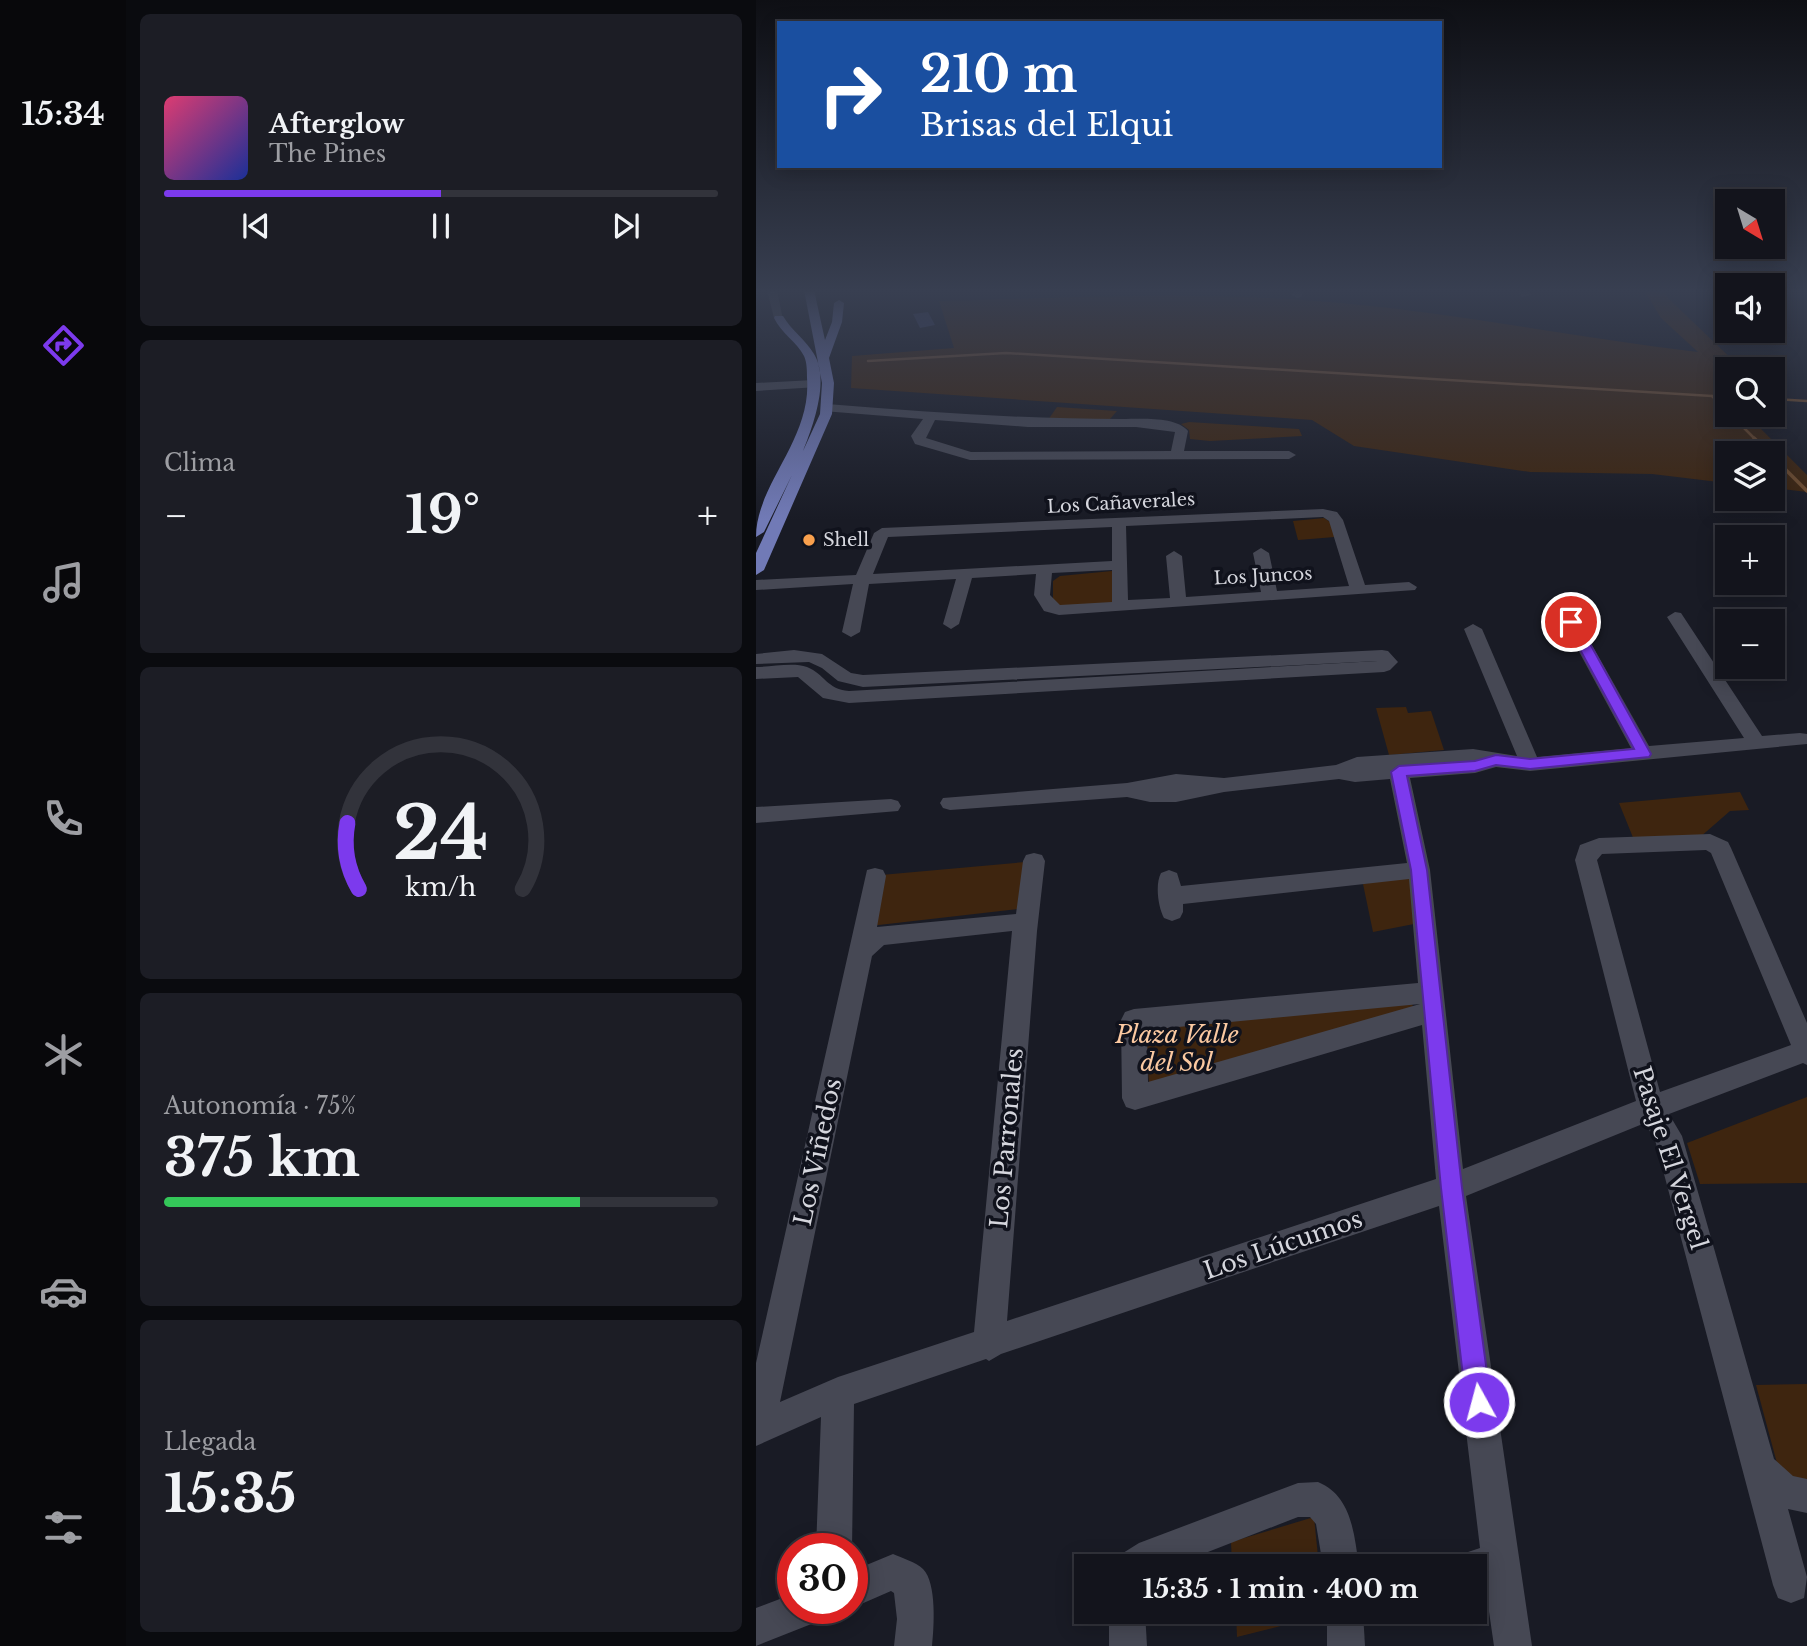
<!DOCTYPE html>
<html lang="es">
<head>
<meta charset="utf-8">
<style>
  :root { --surface:#13141c; --page:#1c1d25; --text:#f1f3f6; --muted:#9d9ea3; --line:#32333b; --accent:#7c3aed }
  body { margin:0; font-family:"Libre Baskerville",serif; background:var(--page); color:var(--text); height:100vh; display:flex; flex-direction:column; font-size:26px; white-space:nowrap }
  * { box-sizing:border-box; margin:0 }
  p { font-size:23px; color:var(--muted) }
  .icon { flex:none; width:38px; height:38px; fill:none; stroke:currentColor; stroke-width:2; stroke-linecap:round; stroke-linejoin:round }
  .map { position:relative; flex:1; overflow:hidden }
  .side { display:flex; flex-direction:column; gap:14px; padding:14px; background:#0a0b0f; width:630px }
  .side>* { flex:none }
  .guide { position:absolute; left:21px; top:21px; width:665px; height:147px; border-radius:0px; box-shadow:0 4px 18px #0003,0 0 0 2px var(--line); background:#1a4fa0; color:#fff; overflow:hidden }
  .needle { width:46px; rotate:142deg }
  .buttons { position:absolute; left:959px; top:189px; display:grid; gap:14px }
  .buttons a { display:grid; place-items:center; width:70px; height:70px; border-radius:0px; background:var(--surface); box-shadow:0 4px 18px #0003,0 0 0 2px var(--line); font-size:35px }
  .speed { position:absolute; left:21px; top:1533px; display:flex; gap:14px; font-size:35px; font-weight:700; text-align:center }
  .speed>* { display:grid; place-content:center; width:91px; height:91px; border-radius:50%; background:var(--surface); box-shadow:0 4px 18px #0003,0 0 0 2px var(--line); line-height:1 }
  .speed .limit { border:10px solid #d22; background:#fff; color:#111 }
  .pin { position:absolute; display:grid; place-items:center; width:60px; height:60px; color:#fff; margin:-30px; border:4px solid #fff; border-radius:50%; box-shadow:0 2px 7px #0007 }
  .me { position:absolute; width:77px; margin:-38px; rotate:353deg; stroke-linejoin:round; filter:drop-shadow(0 0 5px #0008) }
  .turn { display:flex; align-items:center; gap:24px; height:147px; padding:0 28px; font-size:32px }
  .turn .icon { width:91px; height:91px; stroke-width:2.5 }
  .turn b { display:block; font-size:49px; line-height:60px }
  .big { font-size:52px; font-weight:700; line-height:1.1 }
  .side .tile { flex:1; display:flex; flex-direction:column; justify-content:center; gap:10px; min-width:0; padding:0 24px; border-radius:10px; background:var(--page) }
  .side .dial { align-items:center; gap:0 }
  .dial svg { height:182px; overflow:visible; fill:none; stroke:var(--line); stroke-width:7; stroke-linecap:round; text-anchor:middle }
  .dial text { fill:var(--text); stroke:none }
  .song { display:flex; align-items:center; gap:21px }
  .cover { width:84px; height:84px; border-radius:10px; background:linear-gradient(135deg,hsl(340 70% 55%),hsl(230 70% 35%)) }
  .played { height:7px; border-radius:4px; background:linear-gradient(90deg,var(--accent) 50%,var(--line) 50%) }
  .keys { display:flex; justify-content:space-around; direction:ltr }
  .heat { display:flex; justify-content:space-between; align-items:center; font-size:38px; direction:ltr }
  .charge { height:10px; border-radius:5px; background:linear-gradient(90deg,#34c759 75%,var(--line) 0) }
  .trip { position:absolute; left:318px; top:1554px; width:413px; height:70px; border-radius:0px; background:var(--surface); box-shadow:0 4px 18px #0003,0 0 0 2px var(--line); font-weight:700; line-height:70px; text-align:center }
  main { display:flex; flex:1; min-height:0 }
  .dock { display:flex; flex-direction:column; width:126px; justify-content:space-around; align-items:center; background:#08080b; color:var(--muted) }
  .dock .icon { width:49px; height:49px }
  .dock .current { color:var(--accent) }
  .dock b { font-size:32px; color:var(--text) }
  .map>svg:first-child { display:block }
</style>
</head>
<body>
<main>
<nav class="dock">
<b>15:34</b>
<svg class="icon current" aria-label="directions" viewBox="0 0 24 24"><path d="M12 3l9 9-9 9-9-9zM9 14v-3h6M13 9l2 2-2 2"/></svg>
<svg class="icon" aria-label="music" viewBox="0 0 24 24"><path d="M9 18V5l10-2v13"/><circle cx="6" cy="18" r="3"/><circle cx="16" cy="16" r="3"/></svg>
<svg class="icon" aria-label="phone" viewBox="0 0 24 24"><path d="M5 4h4l2 5-3 2q2 4 5 5l2-3 5 2v4C11 20 4 13 5 4z"/></svg>
<svg class="icon" aria-label="climate" viewBox="0 0 24 24"><path d="M12 3v18M4 7l16 10M4 17L20 7"/></svg>
<svg class="icon" aria-label="car" viewBox="0 0 24 24"><path d="M5 17H2v-5l4-1 3-4h7l3 4 3 1v5h-3M9 17h6M6 11h13"/><circle cx="7" cy="17" r="2"/><circle cx="17" cy="17" r="2"/></svg>
<svg class="icon" aria-label="filters" viewBox="0 0 24 24"><path d="M4 7h16M4 17h16"/><circle cx="9" cy="7" r="2"/><circle cx="15" cy="17" r="2"/></svg>
</nav>
<section class="side">
<div class="tile">
<div class="song"><i class="cover"></i><div><b>Afterglow</b><p>The Pines</p></div></div>
<div class="played"></div>
<div class="keys"><svg class="icon" aria-label="previous" viewBox="0 0 24 24"><path d="M18 5L8 12l10 7zM5 5v14"/></svg><svg class="icon" aria-label="pause" viewBox="0 0 24 24"><path d="M8 5v14M16 5v14"/></svg><svg class="icon" aria-label="next" viewBox="0 0 24 24"><path d="M6 5l10 7-10 7zM19 5v14"/></svg></div>
</div>
<div class="tile"><p>Clima</p>
<div class="heat"><a>−</a><b class="big">19°</b><a>+</a></div>
</div>
<div class="tile dial"><svg viewBox="0 0 100 80">
<path d="M14 69A42 42 0 1 1 86 69"/>
<path d="M14 69A42 42 0 0 1 9 40" stroke="#7c3aed"/>
<text x="50" y="56" font-size="32" font-weight="700">24</text>
<text x="50" y="72" font-size="11">km/h</text>
</svg></div>
<div class="tile"><p>Autonomía · 75%</p><b class="big">375 km</b><div class="charge"></div></div>
<div class="tile"><p>Llegada</p><b class="big">15:35</b></div>
</section>
<div class="map">
<svg width="1051" height="1646" viewBox="0 0 1051 1646">
  <rect width="100%" height="100%" fill="#191b25"/>
  <g fill="#3e250f">
    <path d="M 888,290 L 908,290 L 911,297 L 986,369 L 971,369 L 971,415 L 991,415 L 1051,475 L 1051,492 L 1017,488 L 1017,453 L 971,453 L 971,483 L 896,474 L 774,472 L 598,446 L 556,420 L 95,388 L 96,356 L 198,348 L 183,301 C 308,298 434,291 559,301 C 688,310 814,337 942,352 L 905,318 Z"/>
    <path d="M 301,407 L 361,411 L 354,419 L 292,420 Z"/>
    <path d="M 433,422 L 543,429 L 546,436 L 454,441 L 434,439 L 433,430 L 425,424 Z"/>
    <path d="M 568,518 L 574,522 L 579,537 L 542,540 L 537,521 Z"/>
    <path d="M 356,571 L 360,600 L 354,603 L 304,606 L 297,603 L 297,581 L 304,576 Z"/>
    <path d="M 650,707 L 652,713 L 675,711 L 688,750 L 633,755 L 620,708 Z"/>
    <path d="M 984,792 L 993,810 L 974,811 L 943,838 L 878,840 L 863,803 Z"/>
    <path d="M 269,862 L 263,909 L 114,926 L 125,875 Z"/>
    <path d="M 654,876 L 658,924 L 617,932 L 607,884 Z"/>
    <path d="M 655,999 L 657,1007 L 393,1083 L 389,1027 Z"/>
    <path d="M 1051,1097 L 1051,1183 L 944,1184 L 931,1143 Z"/>
    <path d="M 1051,1384 L 1051,1483 L 1035,1478 L 1022,1467 L 1000,1385 Z"/>
    <path d="M 558,1517 L 563,1566 L 476,1566 L 475,1542 Z"/>
    <path d="M 480,1612 L 567,1612 L 568,1615 L 481,1637 Z"/>
  </g>
  <g fill="none" stroke-linecap="round" stroke-linejoin="round">
    <g stroke="#724e2f" stroke-width="2.5">
      <path d="M 112,361 L 250,353 L 956,396 L 971,411"/>
      <path d="M 956,396 L 971,397"/>
      <path d="M 1017,399 L 1051,401"/>
      <path d="M 975,415 L 1000,440"/>
    </g>
    <g stroke="#724e2f" stroke-width="3.5">
      <path d="M 998,438 L 1013,453"/>
      <path d="M 1017,457 L 1051,491"/>
    </g>
  </g>
  <path fill="#394067" d="M 172,312 L 179,325 L 164,328 L 157,314 Z"/>
  <g fill="none" stroke-linecap="round" stroke-linejoin="round">
    <g fill="#464854" fill-rule="evenodd">
      <path d="M 538,290 L 548,290 L 545,297 L 541,298 L 536,295 Z"/>
      <path d="M 762,290 L 772,290 L 775,295 L 766,297 Z"/>
      <path d="M 58,380 L 64,384 L 62,387 L 0,391 L 0,383 Z"/>
      <path d="M 71,404 C 169,412 267,419 366,419 C 384,419 420,416 432,431 L 428,451 L 533,451 L 540,455 L 533,459 L 214,460 L 159,444 L 155,436 L 167,419 L 67,411 L 67,405 ZM 179,420 L 272,427 L 380,427 L 419,432 L 415,451 L 215,452 L 170,438 Z"/>
      <path d="M 567,509 L 581,512 L 587,520 L 609,585 L 653,582 L 661,587 L 659,590 L 303,615 L 288,611 L 278,595 L 280,574 L 216,578 L 203,624 L 195,629 L 187,624 L 200,579 L 113,584 L 104,632 L 95,637 L 86,632 L 97,584 L 0,590 L 0,580 L 100,575 L 118,533 L 126,528 ZM 567,517 L 573,521 L 593,586 L 521,591 L 513,553 L 505,548 L 497,553 L 505,592 L 430,597 L 426,556 L 418,551 L 410,556 L 414,598 L 372,600 L 370,526 ZM 356,527 L 356,561 L 117,574 L 132,537 ZM 356,570 L 356,602 L 304,605 L 294,595 L 296,573 Z"/>
      <path d="M 919,612 L 925,613 L 1006,736 L 1044,733 L 1051,734 L 1051,744 L 774,771 L 740,767 L 719,773 L 654,778 L 674,870 L 707,1169 L 880,1101 L 819,860 L 824,845 L 843,838 L 954,834 L 972,842 L 975,848 L 1051,1023 L 1051,1065 L 1047,1063 L 913,1114 L 926,1136 L 1018,1459 L 1037,1476 L 1051,1479 L 1051,1513 L 1032,1509 L 1051,1577 L 1048,1598 L 1035,1603 L 1022,1598 L 1017,1585 L 899,1140 L 889,1123 L 710,1196 L 776,1646 L 738,1646 L 729,1584 L 719,1585 L 719,1566 L 701,1566 L 706,1554 L 724,1548 L 683,1206 L 245,1354 L 233,1361 L 230,1359 L 98,1404 L 96,1549 L 60,1549 L 65,1417 L 0,1446 L 0,1363 L 111,870 L 119,868 L 127,870 L 130,876 L 121,927 L 260,914 L 267,861 L 270,855 L 278,853 L 286,855 L 289,861 L 281,931 L 251,1321 L 680,1179 L 666,1025 L 379,1110 L 370,1107 L 366,1098 L 365,1020 L 369,1012 L 378,1009 L 662,983 L 653,879 L 427,904 L 427,912 L 424,918 L 416,921 L 408,918 C 402,907 399,884 405,873 L 413,870 L 421,873 L 425,886 L 651,863 L 634,779 L 599,782 L 583,779 L 468,792 L 420,802 L 394,802 L 371,797 L 194,810 L 187,808 L 184,803 L 187,798 L 371,783 L 420,774 L 468,778 L 580,765 L 601,757 L 717,749 L 761,756 L 708,629 L 717,624 L 726,629 L 781,757 L 875,748 L 807,622 L 815,617 L 823,622 L 893,746 L 988,738 L 911,617 ZM 950,850 L 955,853 L 1035,1045 L 904,1092 L 841,860 L 846,854 ZM 256,931 L 218,1332 L 82,1377 L 24,1402 L 116,956 L 128,945 ZM 664,1004 L 392,1082 L 391,1030 Z"/>
      <path d="M 38,650 L 66,654 L 95,673 L 107,675 L 626,650 L 632,651 L 642,662 L 634,670 L 628,672 L 93,703 L 67,698 L 42,677 L 0,679 L 0,667 C 15,667 37,662 51,667 C 69,674 70,689 93,691 L 622,661 L 107,687 L 82,681 L 66,668 L 53,662 L 0,664 L 0,654 Z"/>
      <path d="M 135,799 L 142,801 L 145,806 L 142,811 L 0,823 L 0,807 Z"/>
      <path d="M 562,1482 C 596,1496 598,1534 603,1566 L 567,1566 L 560,1524 L 554,1517 L 542,1517 L 416,1566 L 362,1566 L 367,1553 L 383,1543 L 542,1483 Z"/>
      <path d="M 137,1554 C 146,1558 160,1562 167,1569 C 181,1583 178,1628 176,1646 L 138,1646 L 141,1619 L 138,1593 L 135,1591 L 96,1608 L 96,1571 Z"/>
      <path d="M 37,1594 L 37,1608 L 68,1608 L 63,1621 L 0,1646 L 0,1608 Z"/>
      <path d="M 353,1612 L 389,1612 L 391,1646 L 353,1646 Z"/>
      <path d="M 571,1612 L 607,1612 L 609,1646 L 571,1646 Z"/>
    </g>
    <path fill="#464854" fill-rule="evenodd" d="M 11,290 L 21,290 L 27,320 L 18,318 Z"/>
    <g fill="#717ab6" fill-rule="evenodd">
      <path d="M 11,290 L 22,290 L 17,293 Z"/>
      <path d="M 48,290 L 58,290 L 69,340 L 76,322 L 78,303 L 83,300 L 88,303 L 86,322 L 73,358 L 78,383 L 76,414 L 8,570 L 0,575 L 0,553 L 36,475 L 8,532 L 0,537 C 0,484 56,440 51,378 C 51,372 51,362 48,356 C 41,342 25,333 18,318 L 19,316 L 27,316 C 35,330 50,340 58,354 C 74,380 57,426 47,451 L 64,414 L 66,383 Z"/>
    </g>
  </g>
  <linearGradient id="sky" x2="0" y2="1"><stop stop-color="#0e0f14"/><stop offset="0.56" stop-color="#383f51"/><stop offset="1" stop-color="#383f51" stop-opacity="0"/></linearGradient>
  <rect width="1051" height="520" fill="url(#sky)"/>
  <path fill="#7c3aed" stroke="#51269a" stroke-width="2" d="M 815,618 L 822,622 L 895,754 L 893,757 L 774,769 L 740,765 L 719,771 L 651,776 L 671,870 L 706,1188 L 735,1402 L 732,1411 L 723,1415 L 714,1411 L 710,1402 L 685,1188 L 655,870 L 635,772 L 643,766 L 719,761 L 740,755 L 774,759 L 878,749 L 809,622 Z"/>
  <circle fill="#f9a04d" stroke="#10121c" stroke-width="2.5" cx="53" cy="540" r="7"/>
  <g text-anchor="middle" stroke-width="7" stroke-linejoin="round" paint-order="stroke">
    <g font-size="18" fill="#d5d6dd" stroke="#10121c">
      <text transform="translate(365 503) rotate(-3)" y="6">Los Cañaverales</text>
      <text transform="translate(507 576) rotate(-3)" y="6">Los Juncos</text>
    </g>
    <g font-size="18" fill="#d5d6dd" stroke="#10121c" text-anchor="start">
      <text x="67" y="546">Shell</text>
    </g>
    <g font-size="24" font-style="italic" fill="#fbc9a1" stroke="#10121c">
      <text x="421" y="1043">Plaza Valle<tspan x="421" dy="28">del Sol</tspan></text>
    </g>
    <g font-size="24" fill="#d5d6dd" stroke="#10121c">
      <text transform="translate(251 1138) rotate(-85)" y="8">Los Parronales</text>
      <text transform="translate(62 1152) rotate(-78)" y="8">Los Viñedos</text>
      <text transform="translate(914 1158) rotate(72)" y="8">Pasaje El Vergel</text>
      <text transform="translate(527 1245) rotate(-19)" y="8">Los Lúcumos</text>
    </g>
  </g>
</svg>
<div class="buttons">
<a><svg class="needle" viewBox="-14 -14 28 28"><path d="M0-13l5 13h-10z" fill="#e53935"/><path d="M0 13l5-13h-10z" fill="#9d9ea3"/></svg></a>
<a><svg class="icon" aria-label="sound" viewBox="0 0 24 24"><path d="M4 9h4l5-4v14l-5-4H4zM17 9q2 3 0 6"/></svg></a>
<a><svg class="icon" aria-label="search" viewBox="0 0 24 24"><circle cx="10" cy="10" r="6"/><path d="M15 15l6 6"/></svg></a>
<a><svg class="icon" aria-label="layers" viewBox="0 0 24 24"><path d="M12 4l9 5-9 5-9-5zM3 14l9 5 9-5"/></svg></a>
<a>+</a>
<a>−</a>
</div>
<div class="speed"><div class="limit">30</div></div>
<div class="pin" style="left:815px;top:622px;background:#d93025"><svg class="icon" aria-label="arrive" viewBox="0 0 24 24"><path d="M6 21V4h12l-3 4 3 4H6"/></svg></div>
<svg class="me" style="left:723px;top:1402px" viewBox="-20 -20 40 40"><circle r="17" fill="#7c3aed" stroke="#fff" stroke-width="3"/><path d="M0-11L8 9 0 5-8 9z" fill="#fff"/></svg>
<div class="trip">15:35 · 1 min · 400 m</div>
<div class="guide">
<div class="turn"><svg class="icon" aria-label="right" viewBox="0 0 24 24"><path d="M7 20v-9h11M14 6l5 5-5 5"/></svg><div><b>210 m</b>Brisas del Elqui</div></div>
</div>
</div>
</main>
</body>
</html>
